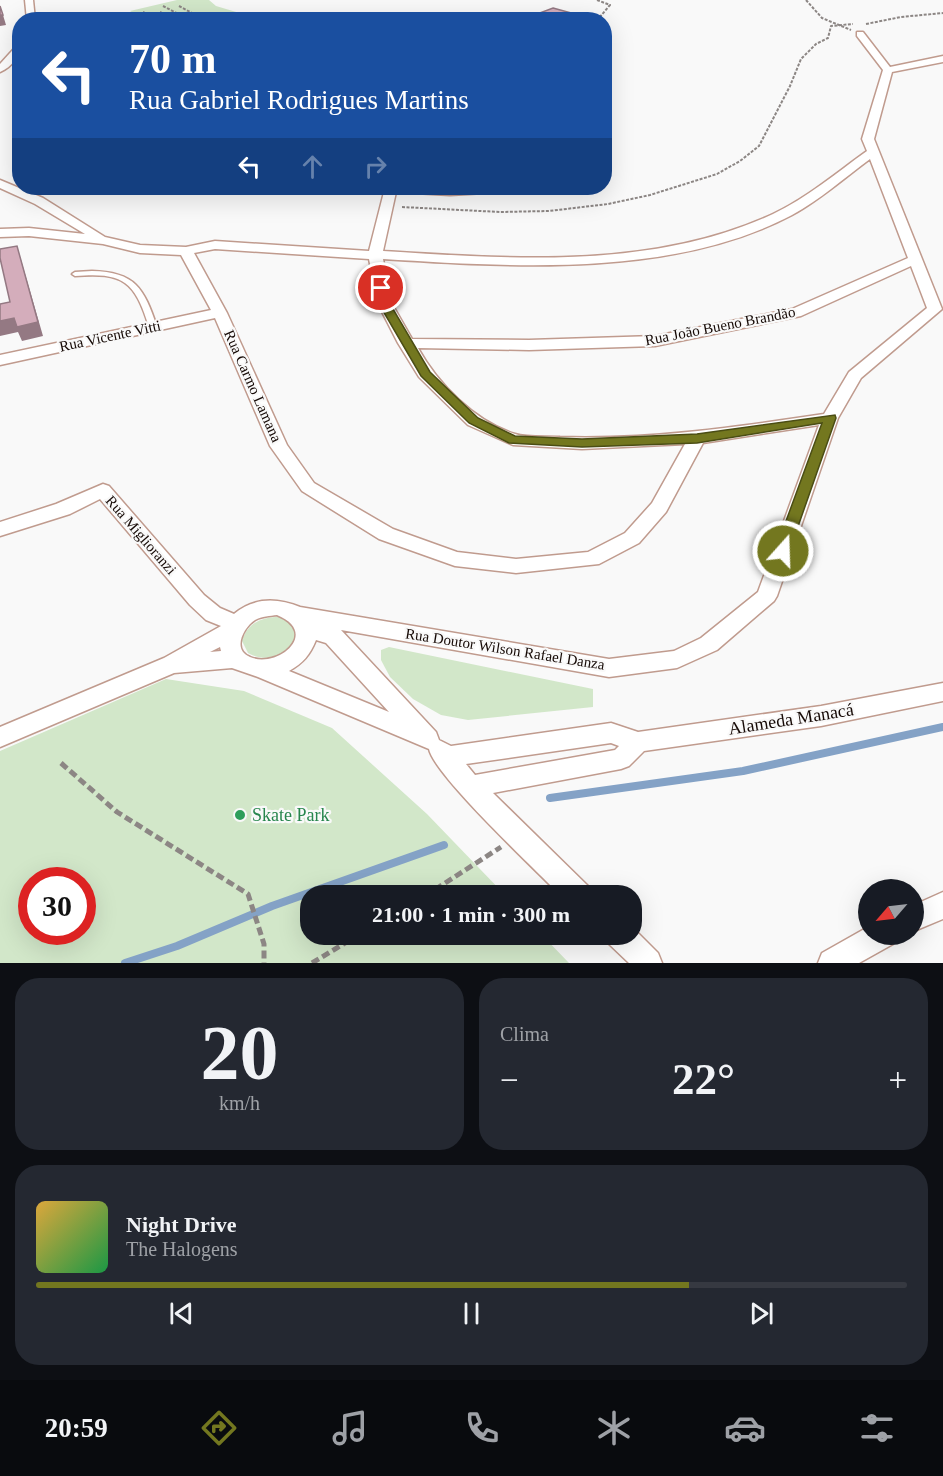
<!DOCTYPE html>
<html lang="pt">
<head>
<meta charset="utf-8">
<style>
  :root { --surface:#171b24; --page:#242831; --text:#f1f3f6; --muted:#9ea1a6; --line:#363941; --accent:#73771f }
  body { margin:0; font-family:"Times New Roman",serif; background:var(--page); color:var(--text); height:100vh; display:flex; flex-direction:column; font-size:22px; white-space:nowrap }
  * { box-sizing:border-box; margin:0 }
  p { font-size:20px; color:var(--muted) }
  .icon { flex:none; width:33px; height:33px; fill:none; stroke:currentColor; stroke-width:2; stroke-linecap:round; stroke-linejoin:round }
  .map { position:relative; height:963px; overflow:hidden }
  .side { display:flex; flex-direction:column; gap:15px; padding:15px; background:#0d0f14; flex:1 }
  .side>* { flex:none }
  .guide { position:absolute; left:12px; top:12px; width:600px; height:183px; border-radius:24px; box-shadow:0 6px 24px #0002; background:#1a4fa0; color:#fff; overflow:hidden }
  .needle { width:39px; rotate:242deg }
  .buttons { position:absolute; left:858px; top:879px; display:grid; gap:12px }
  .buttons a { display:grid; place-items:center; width:66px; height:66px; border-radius:50%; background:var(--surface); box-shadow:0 6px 24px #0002; font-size:30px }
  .speed { position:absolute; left:18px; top:867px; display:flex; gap:12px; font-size:30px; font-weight:700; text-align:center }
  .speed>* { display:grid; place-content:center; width:78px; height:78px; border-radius:50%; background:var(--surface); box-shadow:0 6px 24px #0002; line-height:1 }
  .speed .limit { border:9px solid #d22; background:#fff; color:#111 }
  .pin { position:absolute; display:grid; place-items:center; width:51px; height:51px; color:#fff; margin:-26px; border:3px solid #fff; border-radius:50%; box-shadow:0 2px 6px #0007 }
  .me { position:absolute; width:66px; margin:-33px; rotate:20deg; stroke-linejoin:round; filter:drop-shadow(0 0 4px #0008) }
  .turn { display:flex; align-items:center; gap:21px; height:126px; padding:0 18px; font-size:27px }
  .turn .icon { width:78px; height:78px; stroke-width:2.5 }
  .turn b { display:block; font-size:42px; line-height:51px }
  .lanes { display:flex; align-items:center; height:57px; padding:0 18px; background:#0003; justify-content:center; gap:30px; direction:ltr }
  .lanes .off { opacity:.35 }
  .big { font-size:45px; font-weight:600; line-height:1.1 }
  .side .tile { flex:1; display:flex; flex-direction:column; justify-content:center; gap:9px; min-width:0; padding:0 21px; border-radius:24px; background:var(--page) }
  .side .dial { align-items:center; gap:0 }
  .dial b { font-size:78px; line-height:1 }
  .song { display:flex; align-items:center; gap:18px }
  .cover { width:72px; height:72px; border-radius:9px; background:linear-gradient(135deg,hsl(40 70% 55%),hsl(140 70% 35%)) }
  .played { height:6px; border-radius:3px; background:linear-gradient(90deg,var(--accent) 75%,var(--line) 75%) }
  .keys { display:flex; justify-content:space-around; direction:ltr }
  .heat { display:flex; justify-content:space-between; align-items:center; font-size:33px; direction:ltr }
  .side .tiles { flex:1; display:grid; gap:15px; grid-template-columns:1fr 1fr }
  .tile:last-child { grid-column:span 2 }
  .trip { position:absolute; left:300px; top:885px; width:342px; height:60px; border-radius:24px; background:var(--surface); box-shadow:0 6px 24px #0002; font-weight:600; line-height:60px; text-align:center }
  .menu { display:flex; height:96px; justify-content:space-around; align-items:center; background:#090b0e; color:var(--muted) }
  .menu .icon { width:42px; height:42px }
  .menu .active { color:var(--accent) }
  .menu b { font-size:27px; color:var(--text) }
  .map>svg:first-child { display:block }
</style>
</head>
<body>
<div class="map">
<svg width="943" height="963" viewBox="0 0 943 963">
  <rect width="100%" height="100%" fill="#f9f9f9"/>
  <g fill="#d2e7c9" fill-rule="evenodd">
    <path d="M 177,0 L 209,0 L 216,6 L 253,17 L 275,12 L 293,19 L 145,20 L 130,11 Z"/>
    <path d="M 279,617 C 318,630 281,672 248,653 L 242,641 C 247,623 262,617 279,617 Z"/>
    <path d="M 389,647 L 593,689 L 593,707 L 468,720 L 441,715 L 413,699 L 390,677 L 381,660 L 381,650 Z"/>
    <path d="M 166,679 L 244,691 L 332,728 L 427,814 L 505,895 L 310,896 L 310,934 L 542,935 L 569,963 L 0,963 L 0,751 ZM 32,880 L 82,880 L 82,932 L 32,932 Z"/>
  </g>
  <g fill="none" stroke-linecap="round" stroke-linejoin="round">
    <g stroke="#84a2c6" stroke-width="8">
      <path d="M 550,798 L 743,771 L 943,727"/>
      <path d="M 125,963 L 177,946 L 272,906 L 444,845"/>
    </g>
    <g stroke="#c09b8e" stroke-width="3">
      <path id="lane" d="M 92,271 C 135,272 144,288 157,327 L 156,329 L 150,329 L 149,327 C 135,281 123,272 75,276 L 72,274 L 75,272 Z"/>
    </g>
    <g stroke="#c09b8e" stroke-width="3">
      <g id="street">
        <path d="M 25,0 L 33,0 L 35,20 L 27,20 Z"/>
        <path d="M 857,32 L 863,32 L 890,67 L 943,56 L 943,62 L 892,72 L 874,139 L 942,309 L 861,378 L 838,418 L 777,596 L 774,601 L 717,650 L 677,668 L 609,677 L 341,630 L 436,732 L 439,740 L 451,746 L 611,723 L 638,732 L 821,706 L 943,683 L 943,701 L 821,726 L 644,751 L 629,766 L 621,769 L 493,793 L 589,887 L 593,896 L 561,896 C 537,871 434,775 429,749 L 258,677 L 232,668 L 174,673 L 0,747 L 0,727 L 164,658 L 221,626 L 206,620 L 190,605 L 100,499 L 70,514 L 0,536 L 0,522 L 56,504 L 103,484 L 109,486 L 204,595 L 220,608 L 234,614 C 254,597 278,598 300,607 L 609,659 L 674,651 L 701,638 L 758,592 L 819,425 L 703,443 L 666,512 L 639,543 L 599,564 L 516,573 L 455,566 L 379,539 L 302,491 L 270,446 L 215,318 L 0,365 L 0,355 L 211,310 L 181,255 L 140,253 L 103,244 L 29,236 L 0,237 L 0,229 L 29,228 L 85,234 L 35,204 L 0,188 L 0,180 L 43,198 L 105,237 L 140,245 L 186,247 L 215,241 L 369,251 L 384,192 L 377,191 L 375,188 L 509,188 L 503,192 L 450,195 L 396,192 L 383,251 C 511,259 652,270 773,214 C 807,198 836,173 867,151 L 862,139 L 883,70 L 857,36 ZM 870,159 L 908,258 L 792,309 L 655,336 L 529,340 L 412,339 L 392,304 L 383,259 C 513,267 673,278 792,215 C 820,200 844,178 870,159 ZM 215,249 L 369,259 L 378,304 L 398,343 L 419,377 L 468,425 L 513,445 L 582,449 L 685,444 L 652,503 L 625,533 L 588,552 L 516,559 L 457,552 L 393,529 L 314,483 L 287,445 L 227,313 L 194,253 ZM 911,266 L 927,308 L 849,372 L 824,414 C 737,427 649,440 560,437 C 546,436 528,438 515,434 C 474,421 438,384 418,348 L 529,350 L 655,346 L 801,316 ZM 277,615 C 321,633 277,669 250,657 C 232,650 243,628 255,620 C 262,616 270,616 277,615 ZM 316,640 L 326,643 L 389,712 L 289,671 C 303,663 310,655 316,640 ZM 220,647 L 221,651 L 210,652 ZM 611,743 L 619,746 L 615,750 L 475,775 L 466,764 Z"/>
        <path d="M 20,42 C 20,56 12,67 0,72 L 0,64 Z"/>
        <path d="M 943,892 L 943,919 L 914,931 L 914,905 Z"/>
        <path d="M 632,927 L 658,953 L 662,963 L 629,963 L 609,944 L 606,934 L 632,934 Z"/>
        <path d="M 868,927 L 868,934 L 896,934 L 893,944 L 859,963 L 818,963 L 822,953 Z"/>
      </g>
    </g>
    <g stroke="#8c8684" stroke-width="2" stroke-dasharray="3 1.5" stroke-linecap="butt">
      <path d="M 597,0 L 610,5 L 599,18"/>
      <path d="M 806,0 L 822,18 L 851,30"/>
      <path d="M 163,6 L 190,20"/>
      <path d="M 179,6 L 205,20"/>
      <path d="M 143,12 L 159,20"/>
      <path d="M 160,12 L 176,20"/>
      <path d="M 213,13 L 223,20"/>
      <path d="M 176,20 L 195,15"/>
      <path d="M 238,20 L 246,18 L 249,20"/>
      <path d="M 258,20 L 273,16 L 282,20"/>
      <path d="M 866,24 L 901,17 L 943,13"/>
      <path d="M 402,207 L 500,212 L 549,211 L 608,204 L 650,195 L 717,174 L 740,161 L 759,146 L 790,86 L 801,59 L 816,44 L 828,38 L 831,26 L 853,24"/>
    </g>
    <g stroke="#8c8684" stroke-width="5" stroke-dasharray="8 4" stroke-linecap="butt">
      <path d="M 61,763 L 117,812 L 248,894 L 264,944 L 264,963"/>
      <path d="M 425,896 L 501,847"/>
      <path d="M 312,963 L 360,934"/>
    </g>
    <use href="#lane" fill="#fff" fill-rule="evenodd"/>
    <use href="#street" fill="#fff" fill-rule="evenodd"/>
  </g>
  <g fill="#947983">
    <path d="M 0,15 L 3,15 L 6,25 L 0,26 Z"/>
    <path d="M 17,246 L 43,336 L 22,341 L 18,332 L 0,336 L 0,321 L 14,318 Z"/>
  </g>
  <g fill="#d4adbb" stroke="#947983" stroke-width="1.5">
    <path d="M 0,6 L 3,15 L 0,15 Z"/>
    <path d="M 553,8 L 593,19 L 521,20 Z"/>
    <path d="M 17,246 L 38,322 L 17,327 L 14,318 L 0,321 L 0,304 L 10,302 L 0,258 L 0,249 Z"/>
  </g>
  <path fill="#73771f" stroke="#4b4d14" stroke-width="1.5" d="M 381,284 L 387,288 L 390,304 L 430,372 L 478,418 L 515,436 L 582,439 L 697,434 L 835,415 L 836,418 L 788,555 L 777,555 L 775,551 L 822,423 L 697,443 L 582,447 L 509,443 L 469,423 L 421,376 L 379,304 L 376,288 Z"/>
  <circle fill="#2e9e5b" stroke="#f9f9f9" stroke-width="2" cx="240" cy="815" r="6"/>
  <g text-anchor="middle" stroke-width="4.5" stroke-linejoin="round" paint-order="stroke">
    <g font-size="15" fill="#160a06" stroke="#f9f9f9">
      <text transform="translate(720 326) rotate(-11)" y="5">Rua João Bueno Brandão</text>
      <text transform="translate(110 336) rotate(-12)" y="5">Rua Vicente Vitti</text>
      <text transform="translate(253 386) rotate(66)" y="5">Rua Carmo Lamana</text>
      <text transform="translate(141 535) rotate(49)" y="5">Rua Miglioranzi</text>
      <text transform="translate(505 649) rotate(9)" y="5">Rua Doutor Wilson Rafael Danza</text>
    </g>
    <g font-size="18" fill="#160a06" stroke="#f9f9f9">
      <text transform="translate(791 719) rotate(-9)" y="6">Alameda Manacá</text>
    </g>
    <g font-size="18" fill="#27864d" stroke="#f9f9f9" text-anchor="start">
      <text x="252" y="821">Skate Park</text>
    </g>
  </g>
</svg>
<div class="buttons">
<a><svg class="needle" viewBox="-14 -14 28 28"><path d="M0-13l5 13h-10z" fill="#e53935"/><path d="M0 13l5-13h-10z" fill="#9ea1a6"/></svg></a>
</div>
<div class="speed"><div class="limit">30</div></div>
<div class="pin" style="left:381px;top:288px;background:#d93025"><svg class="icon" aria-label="arrive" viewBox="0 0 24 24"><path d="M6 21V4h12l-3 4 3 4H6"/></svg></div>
<svg class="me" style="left:783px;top:551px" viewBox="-20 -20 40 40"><circle r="17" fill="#73771f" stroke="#fff" stroke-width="3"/><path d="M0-11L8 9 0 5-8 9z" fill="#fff"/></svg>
<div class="trip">21:00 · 1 min · 300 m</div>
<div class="guide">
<div class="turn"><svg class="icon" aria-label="left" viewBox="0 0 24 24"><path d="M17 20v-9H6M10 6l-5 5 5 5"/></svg><div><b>70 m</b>Rua Gabriel Rodrigues Martins</div></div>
<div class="lanes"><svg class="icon" aria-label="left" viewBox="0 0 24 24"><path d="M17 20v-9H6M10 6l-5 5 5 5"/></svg><svg class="icon off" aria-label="ahead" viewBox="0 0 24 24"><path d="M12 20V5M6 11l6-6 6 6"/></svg><svg class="icon off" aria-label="right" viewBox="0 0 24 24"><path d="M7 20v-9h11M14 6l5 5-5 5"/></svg></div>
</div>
</div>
<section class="side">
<div class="tiles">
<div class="tile dial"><b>20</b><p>km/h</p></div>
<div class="tile"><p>Clima</p>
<div class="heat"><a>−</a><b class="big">22°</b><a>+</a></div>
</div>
<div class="tile">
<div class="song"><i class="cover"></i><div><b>Night Drive</b><p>The Halogens</p></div></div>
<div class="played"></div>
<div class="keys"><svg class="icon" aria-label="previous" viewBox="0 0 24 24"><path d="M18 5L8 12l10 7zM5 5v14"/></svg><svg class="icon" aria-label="pause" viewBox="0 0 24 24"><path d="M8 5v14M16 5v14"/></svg><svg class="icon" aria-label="next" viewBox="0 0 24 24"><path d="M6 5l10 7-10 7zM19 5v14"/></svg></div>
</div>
</div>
</section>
<nav class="menu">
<b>20:59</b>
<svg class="icon active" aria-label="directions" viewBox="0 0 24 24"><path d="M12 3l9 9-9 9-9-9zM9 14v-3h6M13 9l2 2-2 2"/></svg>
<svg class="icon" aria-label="music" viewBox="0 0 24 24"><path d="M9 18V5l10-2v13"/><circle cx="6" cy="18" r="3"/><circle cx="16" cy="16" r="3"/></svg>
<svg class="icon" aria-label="phone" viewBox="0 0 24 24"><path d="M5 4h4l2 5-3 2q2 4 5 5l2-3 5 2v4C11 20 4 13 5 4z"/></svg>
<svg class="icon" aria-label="climate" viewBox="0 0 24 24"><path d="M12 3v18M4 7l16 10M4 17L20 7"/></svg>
<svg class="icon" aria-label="car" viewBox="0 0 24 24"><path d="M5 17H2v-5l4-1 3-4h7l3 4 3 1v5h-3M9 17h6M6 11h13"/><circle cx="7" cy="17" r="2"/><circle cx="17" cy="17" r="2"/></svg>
<svg class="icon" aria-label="filters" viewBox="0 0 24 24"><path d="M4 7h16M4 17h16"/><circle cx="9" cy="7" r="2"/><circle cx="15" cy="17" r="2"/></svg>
</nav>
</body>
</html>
